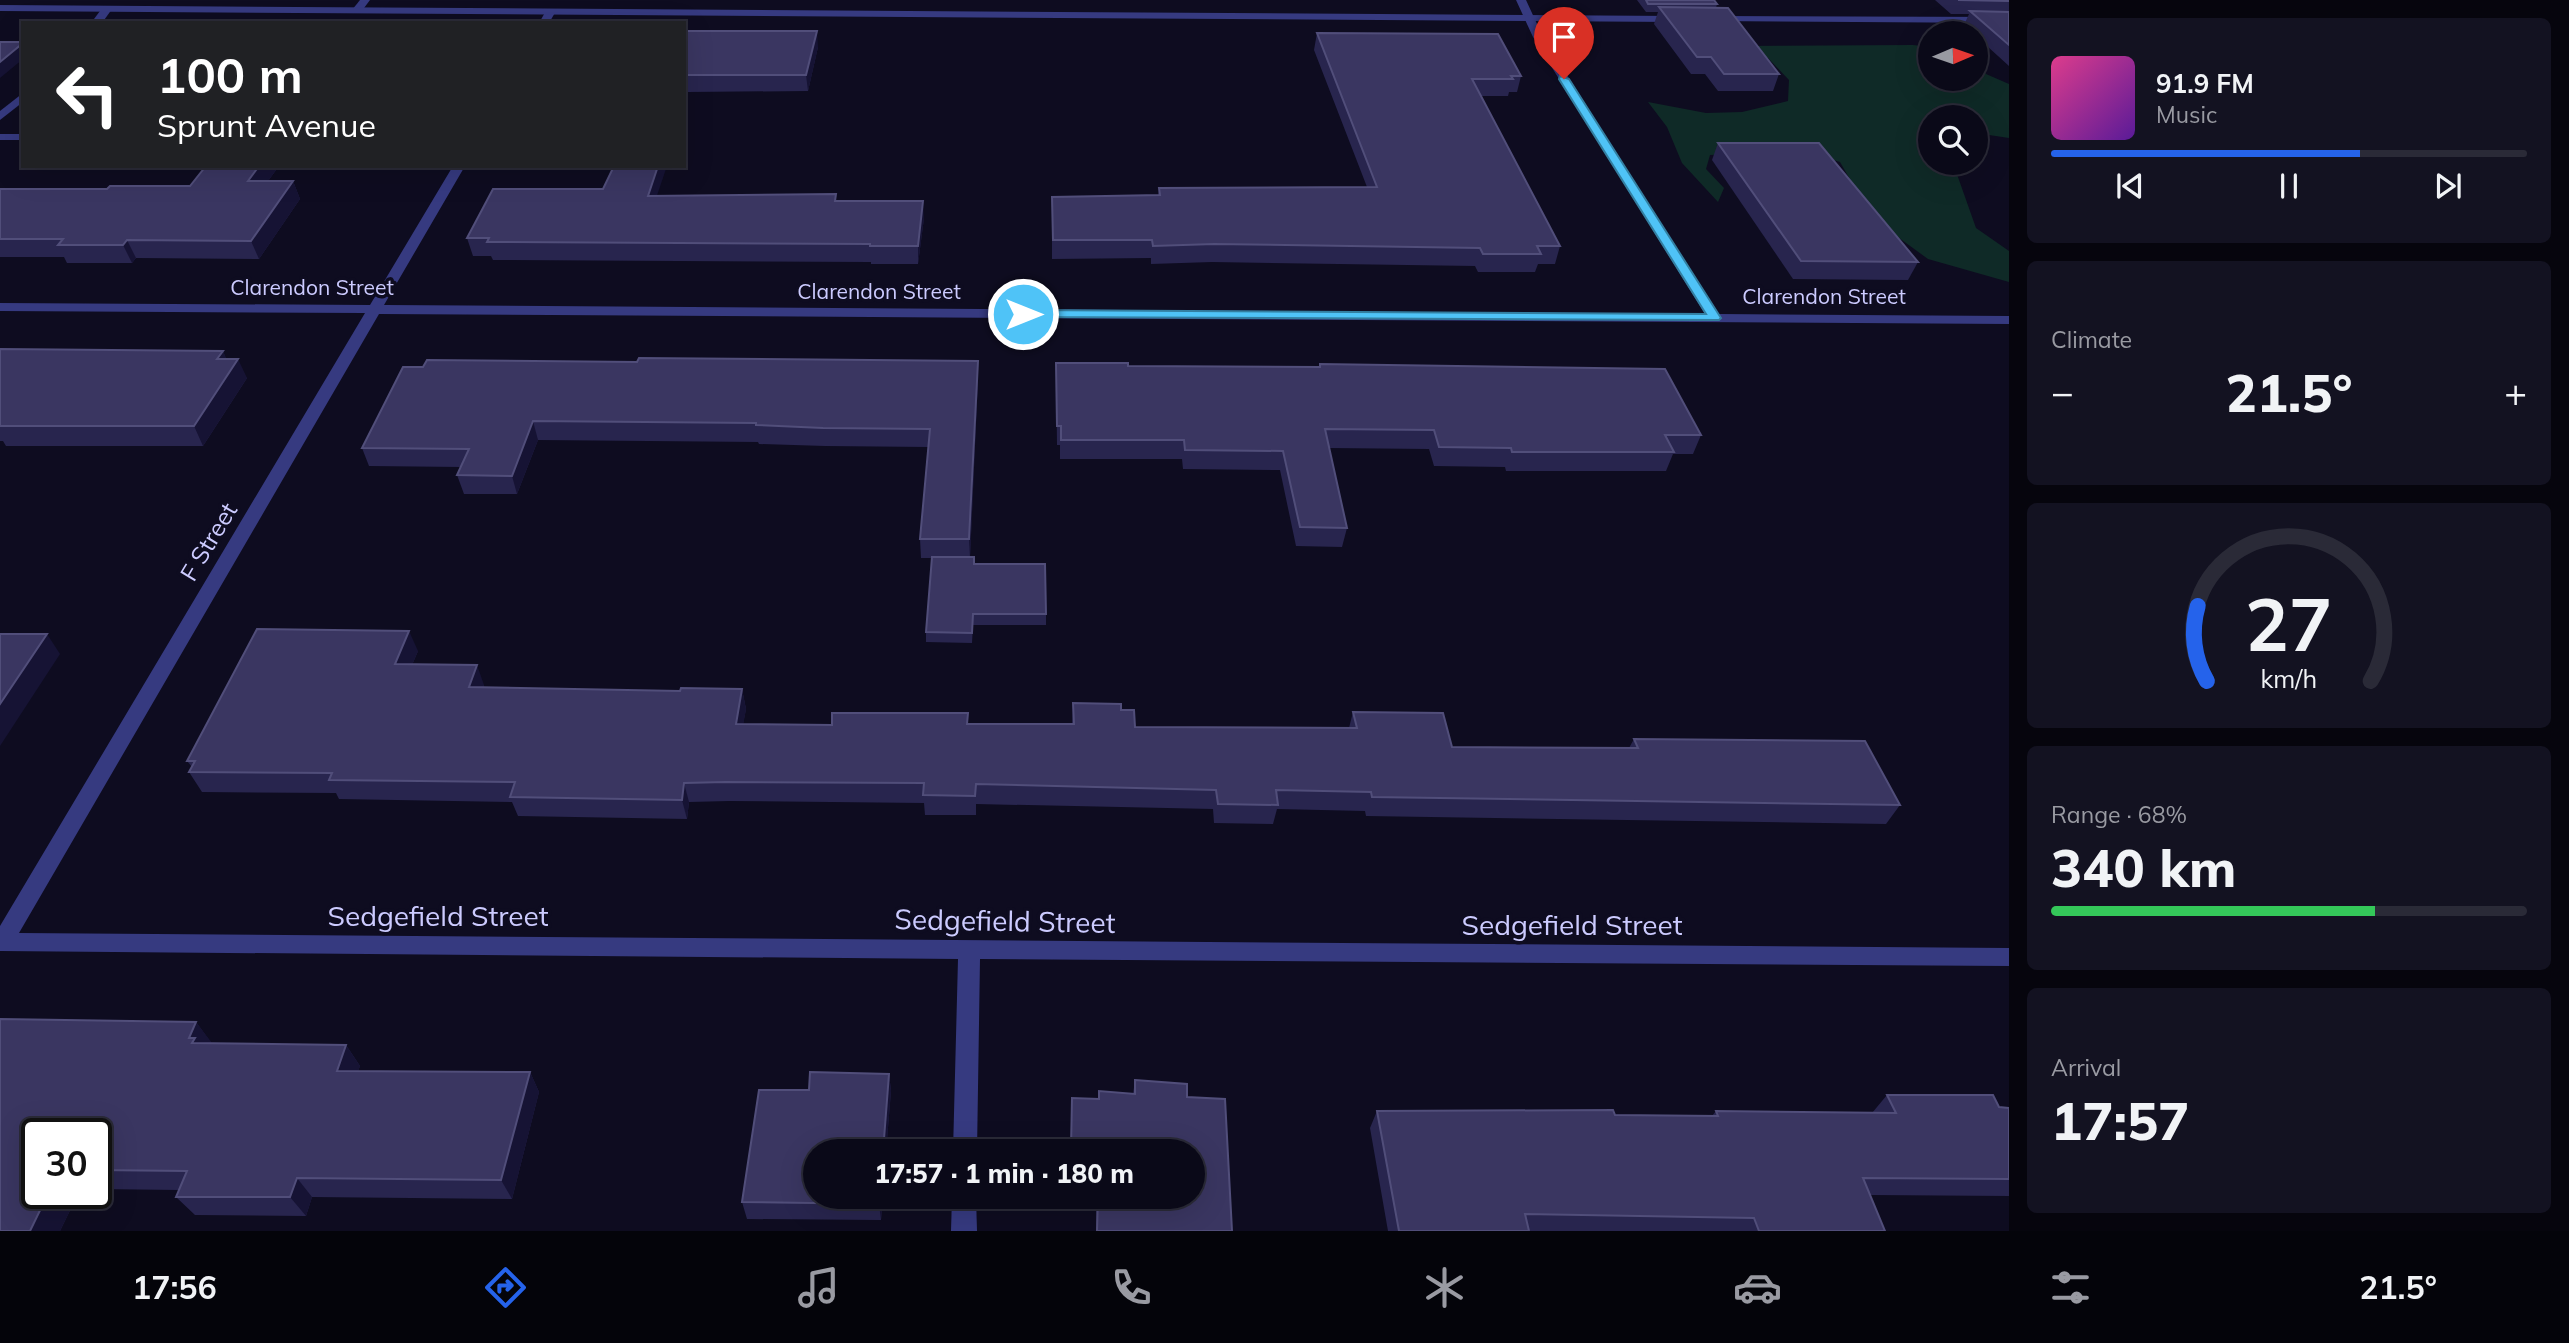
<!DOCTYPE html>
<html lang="en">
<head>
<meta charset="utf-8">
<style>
  :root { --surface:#0a0918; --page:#131221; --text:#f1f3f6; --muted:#999aa2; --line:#2a2a37; --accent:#2563eb }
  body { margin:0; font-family:Mulish,sans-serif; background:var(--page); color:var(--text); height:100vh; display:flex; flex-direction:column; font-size:26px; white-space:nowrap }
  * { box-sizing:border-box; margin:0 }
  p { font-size:23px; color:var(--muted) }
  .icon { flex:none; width:38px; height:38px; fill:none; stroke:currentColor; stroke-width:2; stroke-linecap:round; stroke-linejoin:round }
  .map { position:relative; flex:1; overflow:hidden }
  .drawer { display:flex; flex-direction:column; gap:18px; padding:18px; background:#06050d; width:560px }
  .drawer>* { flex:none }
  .hud { position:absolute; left:21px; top:21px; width:665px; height:147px; border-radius:0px; box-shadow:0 7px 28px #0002,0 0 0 2px var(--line); background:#202124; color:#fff; overflow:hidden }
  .needle { width:46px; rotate:88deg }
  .fabs { position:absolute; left:1918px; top:21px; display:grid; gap:14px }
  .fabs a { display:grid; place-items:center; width:70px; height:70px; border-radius:50%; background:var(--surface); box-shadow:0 7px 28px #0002,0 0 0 2px var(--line); font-size:35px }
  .speed { position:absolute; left:21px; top:1118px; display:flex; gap:14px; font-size:35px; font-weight:700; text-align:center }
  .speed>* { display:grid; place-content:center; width:91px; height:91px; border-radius:50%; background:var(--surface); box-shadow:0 7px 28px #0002,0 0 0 2px var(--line); line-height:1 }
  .speed .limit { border:4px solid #111; border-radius:10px; background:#fff; color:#111 }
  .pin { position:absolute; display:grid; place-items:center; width:60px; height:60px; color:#fff; margin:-72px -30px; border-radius:50% 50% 50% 0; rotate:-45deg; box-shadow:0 0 7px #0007 }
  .pin .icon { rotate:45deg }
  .me { position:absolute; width:77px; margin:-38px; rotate:90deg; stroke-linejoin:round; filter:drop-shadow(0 0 5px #0008) }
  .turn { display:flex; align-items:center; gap:24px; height:147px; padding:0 21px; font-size:32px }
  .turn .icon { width:91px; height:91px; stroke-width:2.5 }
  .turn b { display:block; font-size:49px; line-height:60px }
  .big { font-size:52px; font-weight:800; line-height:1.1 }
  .drawer .tile { flex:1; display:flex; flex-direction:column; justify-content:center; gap:10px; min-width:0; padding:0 24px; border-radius:10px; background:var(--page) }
  .drawer .dial { align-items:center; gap:0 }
  .dial svg { height:182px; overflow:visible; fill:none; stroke:var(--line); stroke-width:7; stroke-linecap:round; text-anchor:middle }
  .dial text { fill:var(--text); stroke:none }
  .song { display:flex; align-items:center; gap:21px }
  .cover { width:84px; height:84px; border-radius:10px; background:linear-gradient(135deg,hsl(330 70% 55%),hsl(270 70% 35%)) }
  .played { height:7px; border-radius:4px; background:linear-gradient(90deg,var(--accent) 65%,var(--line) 65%) }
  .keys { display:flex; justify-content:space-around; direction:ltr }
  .heat { display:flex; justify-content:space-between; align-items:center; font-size:38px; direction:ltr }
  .charge { height:10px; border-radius:5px; background:linear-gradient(90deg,#34c759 68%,var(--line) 0) }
  .trip { position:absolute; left:803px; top:1139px; width:402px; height:70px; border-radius:35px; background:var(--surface); box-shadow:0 7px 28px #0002,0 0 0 2px var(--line); font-weight:800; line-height:70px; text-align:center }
  .menu { display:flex; height:112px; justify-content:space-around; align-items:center; background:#04040a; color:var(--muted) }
  .menu .icon { width:49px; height:49px }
  .menu .on { color:var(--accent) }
  .menu b { font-size:32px; color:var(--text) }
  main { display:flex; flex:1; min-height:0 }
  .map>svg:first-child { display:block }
</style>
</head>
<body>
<main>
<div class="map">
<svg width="2009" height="1231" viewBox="0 0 2009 1231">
  <rect width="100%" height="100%" fill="#0e0c20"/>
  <path fill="#0f2a27" d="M 1913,45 L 1930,47 L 1930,79 L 1976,79 L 1976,61 L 1986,74 L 2009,84 L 2009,138 L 1976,133 L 1976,117 L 1930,117 L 1930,163 L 1953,163 L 1976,228 L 2009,251 L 2009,282 L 1928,259 L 1873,219 L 1840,162 L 1806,152 L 1710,155 L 1706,169 L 1724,188 L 1718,202 L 1682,163 L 1667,127 L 1648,102 L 1706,113 L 1742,112 L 1788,101 L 1789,80 L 1768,58 L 1739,46 Z"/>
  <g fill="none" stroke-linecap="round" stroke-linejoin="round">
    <g fill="#363a80" fill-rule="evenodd">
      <path d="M 360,0 L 370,0 L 361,12 L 353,12 L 352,10 Z"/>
      <path d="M 103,7 L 112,9 L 102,23 L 91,23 Z"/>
      <path d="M 23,93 L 23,102 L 0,120 L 0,111 Z"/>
      <rect x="0" y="134" width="23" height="6"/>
    </g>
    <g fill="#363a80" fill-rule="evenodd">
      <path d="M 1516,0 L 1526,0 L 1543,37 L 1718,314 L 2009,316 L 2009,324 L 379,314 L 19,933 L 2009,948 L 2009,966 L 980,959 L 977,1152 L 953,1152 L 958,959 L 0,951 L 0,926 L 365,313 L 0,311 L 0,303 L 370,305 L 453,166 L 465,166 L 384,305 L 1705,314 L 1533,37 Z"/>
      <path d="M 547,9 L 556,11 L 549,23 L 539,23 Z"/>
      <path d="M 952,1197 L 976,1197 L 977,1231 L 951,1231 Z"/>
    </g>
    <g fill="#363a80" fill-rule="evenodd">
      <path d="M 0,5 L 1676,16 L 1681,19 L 1676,22 L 0,11 Z"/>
      <path d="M 1715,16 L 2009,17 L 2009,23 L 1711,21 L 1710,19 Z"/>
    </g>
  </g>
  <g fill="#28254e">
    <path d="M 1637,0 L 1714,0 L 1717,4 L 1716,8 L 1779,74 L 1773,91 L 1718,91 L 1705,74 L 1691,74 L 1654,24 L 1658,12 L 1646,12 Z"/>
    <path d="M 1935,0 L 2009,0 L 2009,66 L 1976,36 L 1976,33 L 1973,33 L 1964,25 L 1969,14 L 1951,14 Z"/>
    <path d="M 684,31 L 818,47 L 808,91 L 687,92 L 688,102 L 684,114 Z"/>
    <path d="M 1317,33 L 1521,76 L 1517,92 L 1509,92 L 1508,96 L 1481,96 L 1560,246 L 1555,264 L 1538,264 L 1535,272 L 1478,272 L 1475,266 L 1212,262 L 1151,264 L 1151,258 L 1052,259 L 1052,197 L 1158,195 L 1159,188 L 1367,187 L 1314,50 Z"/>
    <path d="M 1718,143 L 1918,262 L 1908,280 L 1793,279 L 1712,160 Z"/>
    <path d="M 206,166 L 279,166 L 268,181 L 293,181 L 300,199 L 259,259 L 136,258 L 132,263 L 67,263 L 64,257 L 0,257 L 0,189 L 107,189 L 190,186 Z"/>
    <path d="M 657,196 L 837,201 L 924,218 L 918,264 L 871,264 L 871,262 L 493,260 L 491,256 L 473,256 L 467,238 Z"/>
    <path d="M 0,349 L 223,351 L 226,359 L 247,378 L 203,446 L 6,446 L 3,441 L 0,441 Z"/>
    <path d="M 1056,363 L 1128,366 L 1319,367 L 1320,364 L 1701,435 L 1693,454 L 1673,454 L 1666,471 L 1506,471 L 1505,467 L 1434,466 L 1429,449 L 1329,448 L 1347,528 L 1342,547 L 1296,546 L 1280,470 L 1183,469 L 1182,459 L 1060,459 L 1060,445 L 1057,445 Z"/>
    <path d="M 403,367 L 978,379 L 970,557 L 975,564 L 1046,614 L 1046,625 L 973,625 L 972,643 L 926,642 L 926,632 L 932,558 L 921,558 L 920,539 L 928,447 L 825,446 L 759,444 L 758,442 L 538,440 L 517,494 L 464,494 L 457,475 L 461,467 L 369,466 L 362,448 Z"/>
    <path d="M 418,651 L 412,665 L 484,685 L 483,688 L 680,691 L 742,689 L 746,709 L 743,724 L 832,725 L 1072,724 L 1073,703 L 1121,710 L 1135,727 L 1349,728 L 1353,712 L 1452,747 L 1629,748 L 1634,739 L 1900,805 L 1886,824 L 1366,816 L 1365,811 L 1277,809 L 1273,824 L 1214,823 L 1213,809 L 976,804 L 976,815 L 925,815 L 924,803 L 729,801 L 689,802 L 687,819 L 518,816 L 512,802 L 339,799 L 336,793 L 202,792 L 189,772 L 192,767 L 187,761 Z"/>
    <path d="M 0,1019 L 196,1022 L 212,1044 L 346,1045 L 360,1066 L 358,1071 L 530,1072 L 539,1092 L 512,1199 L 312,1197 L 306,1216 L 195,1215 L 176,1197 L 179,1190 L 96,1189 L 96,1134 L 37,1134 L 37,1194 L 78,1194 L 60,1231 L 0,1231 Z"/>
    <path d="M 889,1074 L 891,1091 L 886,1152 L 816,1152 L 883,1197 L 881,1220 L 747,1219 L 742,1202 L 809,1090 Z"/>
    <path d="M 1135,1080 L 1187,1097 L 1232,1231 L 1096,1231 L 1096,1197 L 1194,1197 L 1194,1152 L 1070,1152 L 1072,1098 L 1098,1099 L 1099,1091 L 1133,1094 Z"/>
    <path d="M 1887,1095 L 1999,1107 L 2009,1108 L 2009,1196 L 1870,1195 L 1885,1231 L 1388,1231 L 1370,1128 L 1377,1111 L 1712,1116 L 1716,1111 L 1872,1113 Z"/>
  </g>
  <g fill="#161334">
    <path d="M 817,31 L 818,47 L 808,91 L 806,75 Z"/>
    <path d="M 23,43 L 23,59 L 0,78 L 0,62 Z"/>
    <path d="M 686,85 L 688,102 L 684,114 L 684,90 Z"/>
    <path d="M 259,166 L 279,166 L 255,199 L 248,181 Z"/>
    <path d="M 658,166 L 667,166 L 651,213 L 648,196 Z"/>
    <path d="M 293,181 L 300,199 L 259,259 L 251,241 Z"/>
    <path d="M 923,201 L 924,218 L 918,264 L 918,246 Z"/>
    <path d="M 127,240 L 136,258 L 132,263 L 123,245 Z"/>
    <path d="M 223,351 L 231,370 L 238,359 L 247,378 L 203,446 L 194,426 L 217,359 Z"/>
    <path d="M 978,361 L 978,379 L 970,558 L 969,539 Z"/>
    <path d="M 533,421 L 538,440 L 517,494 L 512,476 Z"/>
    <path d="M 409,631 L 418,651 L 404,684 L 395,664 Z"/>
    <path d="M 47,634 L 60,654 L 0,746 L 0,704 Z"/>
    <path d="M 477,665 L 484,685 L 476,707 L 469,687 Z"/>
    <path d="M 742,689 L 746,709 L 740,743 L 736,724 Z"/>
    <path d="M 684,783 L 689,802 L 687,819 L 682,800 Z"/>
    <path d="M 196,1022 L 212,1043 L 209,1064 L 189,1038 Z"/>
    <path d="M 346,1045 L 360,1066 L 351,1091 L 337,1071 Z"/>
    <path d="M 530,1072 L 539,1092 L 512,1199 L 501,1180 Z"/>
    <path d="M 889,1074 L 891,1091 L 886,1152 L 883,1152 Z"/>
    <path d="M 297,1178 L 312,1197 L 306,1216 L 290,1197 Z"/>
    <path d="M 48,1194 L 78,1194 L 60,1231 L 30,1231 Z"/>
    <path d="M 879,1197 L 883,1197 L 881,1220 L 879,1204 Z"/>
  </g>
  <g fill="#3a3661" stroke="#514e7a" stroke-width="2">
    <path d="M 1646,0 L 1714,0 L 1717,4 L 1648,4 Z"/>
    <path d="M 1958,0 L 2009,0 L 2009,1 Z"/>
    <path d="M 1659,7 L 1728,8 L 1779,74 L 1724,74 L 1711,57 L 1697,57 Z"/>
    <path d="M 1970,11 L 2009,12 L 2009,45 Z"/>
    <path d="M 684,31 L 817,31 L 806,75 L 684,75 Z"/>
    <path d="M 1317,33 L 1498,34 L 1521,76 L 1511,76 L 1513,79 L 1472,79 L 1560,246 L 1537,246 L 1541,254 L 1483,254 L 1480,248 L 1214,244 L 1153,246 L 1152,240 L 1053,240 L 1052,197 L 1160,195 L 1159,188 L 1377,187 Z"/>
    <path d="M 0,42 L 23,42 L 23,43 L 0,62 Z"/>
    <path d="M 1718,143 L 1819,143 L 1918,262 L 1801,261 Z"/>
    <path d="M 206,166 L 259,166 L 248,181 L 293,181 L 251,241 L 127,240 L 123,245 L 58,245 L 63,239 L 0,239 L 0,189 L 107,189 L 110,186 L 190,186 Z"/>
    <path d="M 614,166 L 658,166 L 648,196 L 836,194 L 835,201 L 923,201 L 918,246 L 870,246 L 870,244 L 487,242 L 489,238 L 467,238 L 493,189 L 603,189 Z"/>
    <path d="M 0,349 L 223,351 L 217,359 L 238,359 L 194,426 L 0,426 Z"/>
    <path d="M 639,358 L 978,361 L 969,539 L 920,539 L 930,429 L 823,428 L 756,425 L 756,423 L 533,421 L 512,476 L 457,475 L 469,449 L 362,448 L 403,367 L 423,367 L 427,360 L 637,362 Z"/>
    <path d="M 1056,363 L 1128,363 L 1128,366 L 1320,367 L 1320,364 L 1665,369 L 1701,435 L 1665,435 L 1674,452 L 1512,452 L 1511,448 L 1439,447 L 1434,430 L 1325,429 L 1347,528 L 1300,527 L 1283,451 L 1185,450 L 1184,440 L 1061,440 L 1061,426 L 1057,426 Z"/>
    <path d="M 932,557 L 974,557 L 974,564 L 1045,564 L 1046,614 L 973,614 L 972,633 L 926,632 Z"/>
    <path d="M 257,629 L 409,631 L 395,664 L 477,665 L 469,687 L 680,691 L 681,688 L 742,689 L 736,724 L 832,725 L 832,713 L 968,713 L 967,724 L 1074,724 L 1073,703 L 1121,704 L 1121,710 L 1134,710 L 1135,727 L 1357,728 L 1353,712 L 1443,713 L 1452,747 L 1638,748 L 1634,739 L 1865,741 L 1900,805 L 1372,797 L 1371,792 L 1276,790 L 1278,805 L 1218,804 L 1216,790 L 976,784 L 975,796 L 923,795 L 924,783 L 725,782 L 684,783 L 682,800 L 510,797 L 515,782 L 329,780 L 332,773 L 189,772 L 195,761 L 187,761 Z"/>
    <path d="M 0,634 L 47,634 L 0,704 Z"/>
    <path d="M 0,1019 L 196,1022 L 189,1038 L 195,1038 L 192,1043 L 346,1045 L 337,1071 L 530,1072 L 501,1180 L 297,1178 L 290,1197 L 176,1197 L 187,1171 L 96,1170 L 96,1134 L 37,1134 L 37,1194 L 48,1194 L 30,1231 L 0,1231 Z"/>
    <path d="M 810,1072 L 889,1074 L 883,1152 L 816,1152 L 816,1197 L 879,1197 L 879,1204 L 742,1202 L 759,1090 L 809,1090 Z"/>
    <path d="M 1135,1080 L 1187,1084 L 1187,1097 L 1225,1099 L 1232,1231 L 1097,1231 L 1098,1197 L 1194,1197 L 1194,1152 L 1099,1152 L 1071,1149 L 1072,1098 L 1099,1099 L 1099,1091 L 1135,1094 Z"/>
    <path d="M 1887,1095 L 1993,1095 L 1999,1107 L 2009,1108 L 2009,1179 L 1863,1178 L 1885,1231 L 1759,1231 L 1754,1218 L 1525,1214 L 1529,1231 L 1399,1231 L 1377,1111 L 1613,1110 L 1615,1115 L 1718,1116 L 1716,1111 L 1896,1113 Z"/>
  </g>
  <path fill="#4fc3f7" stroke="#337fa1" stroke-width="2" d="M 1560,76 L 1569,79 L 1721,318 L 1719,320 L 1023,317 L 1016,314 L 1023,310 L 1706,314 L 1559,79 Z"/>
  <g text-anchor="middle" stroke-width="7" stroke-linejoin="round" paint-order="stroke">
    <g font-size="21" fill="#cccbff" stroke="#0e0c20">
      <text x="312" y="295">Clarendon Street</text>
      <text x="879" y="299">Clarendon Street</text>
      <text x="1824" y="304">Clarendon Street</text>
    </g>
    <g font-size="24" fill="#cccbff" stroke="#0e0c20">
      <text transform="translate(209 542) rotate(-59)" y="8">F Street</text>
    </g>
    <g font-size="28" fill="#cccbff" stroke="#0e0c20">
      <text x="438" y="926">Sedgefield Street</text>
      <text transform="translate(1005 921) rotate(1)" y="10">Sedgefield Street</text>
      <text x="1572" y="935">Sedgefield Street</text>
    </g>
  </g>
</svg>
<div class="fabs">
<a><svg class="needle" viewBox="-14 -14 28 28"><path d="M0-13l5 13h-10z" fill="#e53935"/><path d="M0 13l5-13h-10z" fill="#999aa2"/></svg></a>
<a><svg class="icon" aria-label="search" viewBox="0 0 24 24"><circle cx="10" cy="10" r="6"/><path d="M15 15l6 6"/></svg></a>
</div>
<div class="speed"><div class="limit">30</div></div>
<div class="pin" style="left:1564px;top:79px;background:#d93025"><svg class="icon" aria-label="arrive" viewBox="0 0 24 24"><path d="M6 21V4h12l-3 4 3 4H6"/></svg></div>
<svg class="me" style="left:1023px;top:314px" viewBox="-20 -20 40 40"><circle r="17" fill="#4fc3f7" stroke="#fff" stroke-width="3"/><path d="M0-11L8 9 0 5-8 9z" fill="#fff"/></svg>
<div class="trip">17:57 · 1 min · 180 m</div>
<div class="hud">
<div class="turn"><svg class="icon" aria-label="left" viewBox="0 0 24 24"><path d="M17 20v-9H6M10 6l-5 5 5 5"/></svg><div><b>100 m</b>Sprunt Avenue</div></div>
</div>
</div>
<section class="drawer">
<div class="tile">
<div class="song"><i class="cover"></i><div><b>91.9 FM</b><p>Music</p></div></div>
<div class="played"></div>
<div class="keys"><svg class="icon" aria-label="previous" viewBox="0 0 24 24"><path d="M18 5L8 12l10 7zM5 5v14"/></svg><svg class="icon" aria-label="pause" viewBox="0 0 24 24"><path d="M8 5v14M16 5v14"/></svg><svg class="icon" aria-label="next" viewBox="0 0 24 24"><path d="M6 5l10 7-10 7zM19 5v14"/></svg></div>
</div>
<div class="tile"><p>Climate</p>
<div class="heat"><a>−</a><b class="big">21.5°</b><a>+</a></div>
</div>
<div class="tile dial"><svg viewBox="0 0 100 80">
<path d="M14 69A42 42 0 1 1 86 69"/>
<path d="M14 69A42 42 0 0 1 10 36" stroke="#2563eb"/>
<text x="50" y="56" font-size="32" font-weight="700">27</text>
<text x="50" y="72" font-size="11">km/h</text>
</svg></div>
<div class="tile"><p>Range · 68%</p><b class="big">340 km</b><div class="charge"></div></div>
<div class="tile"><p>Arrival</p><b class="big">17:57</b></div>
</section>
</main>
<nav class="menu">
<b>17:56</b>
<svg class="icon on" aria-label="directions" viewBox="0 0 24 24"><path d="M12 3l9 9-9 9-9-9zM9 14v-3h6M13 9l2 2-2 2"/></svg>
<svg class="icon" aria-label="music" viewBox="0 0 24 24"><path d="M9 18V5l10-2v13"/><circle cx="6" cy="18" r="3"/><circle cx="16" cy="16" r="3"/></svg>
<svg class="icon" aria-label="phone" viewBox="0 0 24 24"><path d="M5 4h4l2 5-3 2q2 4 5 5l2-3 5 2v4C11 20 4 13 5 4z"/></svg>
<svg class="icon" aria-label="climate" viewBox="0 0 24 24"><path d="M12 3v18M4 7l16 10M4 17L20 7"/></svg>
<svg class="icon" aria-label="car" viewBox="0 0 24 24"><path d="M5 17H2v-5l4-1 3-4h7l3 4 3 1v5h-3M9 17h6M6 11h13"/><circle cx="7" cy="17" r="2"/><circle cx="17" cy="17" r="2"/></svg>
<svg class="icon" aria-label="filters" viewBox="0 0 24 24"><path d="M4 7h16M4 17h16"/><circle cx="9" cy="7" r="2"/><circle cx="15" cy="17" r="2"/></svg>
<b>21.5°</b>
</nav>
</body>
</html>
